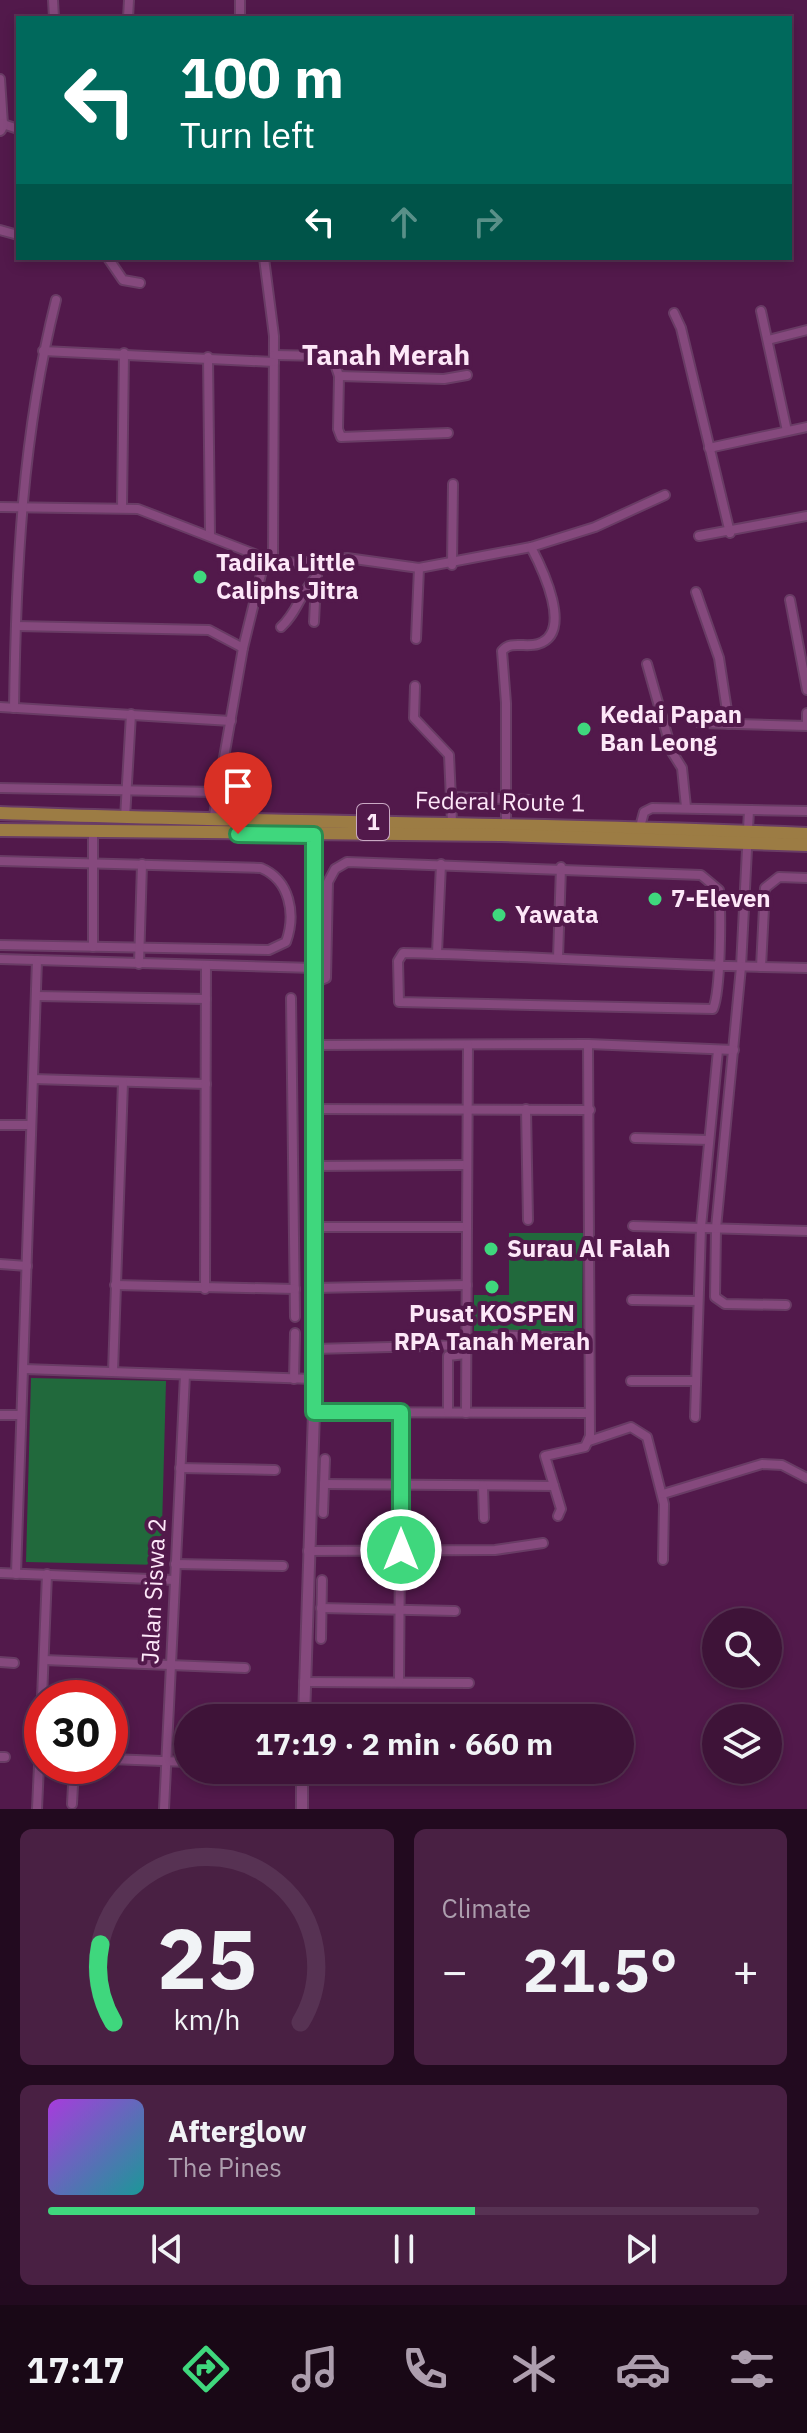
<!DOCTYPE html>
<html lang="en">
<head>
<meta charset="utf-8">
<style>
  :root { --surface:#3e1338; --page:#492043; --text:#f1f3f6; --muted:#ad9eae; --line:#573253; --accent:#3fd77d }
  body { margin:0; font-family:"IBM Plex Sans",sans-serif; background:var(--page); color:var(--text); height:100vh; display:flex; flex-direction:column; font-size:30px; white-space:nowrap }
  * { box-sizing:border-box; margin:0 }
  p { font-size:26px; color:var(--muted) }
  .icon { flex:none; width:44px; height:44px; fill:none; stroke:currentColor; stroke-width:2; stroke-linecap:round; stroke-linejoin:round }
  .map { position:relative; height:1809px; overflow:hidden }
  .panel { display:flex; flex-direction:column; gap:20px; padding:20px; background:#220a1f; flex:1 }
  .panel>* { flex:none }
  .banner { position:absolute; left:16px; top:16px; width:776px; height:244px; border-radius:0px; box-shadow:0 4px 12px #0003,0 0 0 2px var(--line); background:#00695c; color:#fff; overflow:hidden }
  .fabs { position:absolute; left:702px; top:1608px; display:grid; gap:16px }
  .fabs a { display:grid; place-items:center; width:80px; height:80px; border-radius:50%; background:var(--surface); box-shadow:0 4px 12px #0003,0 0 0 2px var(--line); font-size:40px }
  .speed { position:absolute; left:24px; top:1680px; display:flex; gap:16px; font-size:40px; font-weight:700; text-align:center }
  .speed>* { display:grid; place-content:center; width:104px; height:104px; border-radius:50%; background:var(--surface); box-shadow:0 4px 12px #0003,0 0 0 2px var(--line); line-height:1 }
  .speed .limit { border:12px solid #d22; background:#fff; color:#111 }
  .pin { position:absolute; display:grid; place-items:center; width:68px; height:68px; color:#fff; margin:-82px -34px; border-radius:50% 50% 50% 0; rotate:-45deg; box-shadow:0 0 8px #0007 }
  .pin .icon { rotate:45deg }
  .me { position:absolute; width:88px; margin:-44px; rotate:0deg; stroke-linejoin:round; filter:drop-shadow(0 0 6px #0008) }
  .turn { display:flex; align-items:center; gap:28px; height:168px; padding:0 32px; font-size:36px }
  .turn .icon { width:104px; height:104px; stroke-width:2.5 }
  .turn b { display:block; font-size:56px; line-height:68px }
  .lanes { display:flex; align-items:center; height:76px; padding:0 32px; background:#0003; justify-content:center; gap:40px; direction:ltr }
  .lanes .off { opacity:.35 }
  .big { font-size:60px; font-weight:700; line-height:1.1 }
  .panel .card { flex:1; display:flex; flex-direction:column; justify-content:center; gap:12px; min-width:0; padding:0 28px; border-radius:12px; background:var(--page) }
  .panel .dial { align-items:center; gap:0 }
  .dial svg { height:208px; overflow:visible; fill:none; stroke:var(--line); stroke-width:7; stroke-linecap:round; text-anchor:middle }
  .dial text { fill:var(--text); stroke:none }
  .song { display:flex; align-items:center; gap:24px }
  .cover { width:96px; height:96px; border-radius:12px; background:linear-gradient(135deg,hsl(280 70% 55%),hsl(180 70% 35%)) }
  .played { height:8px; border-radius:4px; background:linear-gradient(90deg,var(--accent) 60%,var(--line) 60%) }
  .keys { display:flex; justify-content:space-around; direction:ltr }
  .heat { display:flex; justify-content:space-between; align-items:center; font-size:44px; direction:ltr }
  .panel .tiles { flex:1; display:grid; gap:20px; grid-template-columns:1fr 1fr }
  .card:last-child { grid-column:span 2 }
  .trip { position:absolute; left:174px; top:1704px; width:460px; height:80px; border-radius:40px; background:var(--surface); box-shadow:0 4px 12px #0003,0 0 0 2px var(--line); font-weight:700; line-height:80px; text-align:center }
  .tab-bar { display:flex; height:128px; justify-content:space-around; align-items:center; background:#190816; color:var(--muted) }
  .tab-bar .icon { width:56px; height:56px }
  .tab-bar .selected { color:var(--accent) }
  .tab-bar b { font-size:36px; color:var(--text) }
  .map>svg:first-child { display:block }
</style>
</head>
<body>
<div class="map">
<svg width="807" height="1809" viewBox="0 0 807 1809">
  <rect width="100%" height="100%" fill="#52194b"/>
  <g fill="#21693c">
    <path d="M 509,1233 L 583,1233 L 582,1331 L 474,1331 L 474,1295 L 509,1295 Z"/>
    <path d="M 31,1378 L 166,1381 L 161,1565 L 26,1562 Z"/>
  </g>
  <g fill="none" stroke-linecap="round" stroke-linejoin="round">
    <g stroke="#693c65" stroke-width="12">
      <g id="minor">
        <path d="M 53,0 L 54,18"/>
        <path d="M 240,0 L 240,18"/>
        <path d="M 128,18 L 129,0"/>
        <path d="M 0,79 L 3,124 L 18,129"/>
        <path d="M 0,230 L 18,235"/>
        <path d="M 108,258 L 123,280 L 140,283"/>
        <path d="M 264,258 L 274,336 L 273,561"/>
        <path d="M 761,311 L 787,431"/>
        <path d="M 674,313 L 681,328 L 730,533"/>
        <path d="M 768,340 L 807,330"/>
        <path d="M 43,351 L 274,362"/>
        <path d="M 274,355 L 326,356 L 334,361 L 339,376 L 338,429 L 341,437 L 448,433"/>
        <path d="M 208,357 L 210,534"/>
        <path d="M 339,376 L 444,379 L 467,375"/>
        <path d="M 709,448 L 807,427"/>
        <path d="M 0,507 L 138,509 L 270,560 L 297,563 L 347,558 L 419,568 L 531,547 L 595,527 L 665,495"/>
        <path d="M 122,507 L 124,353"/>
        <path d="M 699,536 L 807,516"/>
        <path d="M 452,565 L 453,484"/>
        <path d="M 696,592 L 719,658 L 729,724"/>
        <path d="M 790,600 L 807,690"/>
        <path d="M 314,622 L 317,560"/>
        <path d="M 16,626 L 209,630 L 243,648"/>
        <path d="M 281,627 C 298,612 300,592 317,576"/>
        <path d="M 416,639 L 419,568"/>
        <path d="M 647,664 L 672,752 L 682,768 L 686,807"/>
        <path d="M 415,686 L 414,718 L 449,755 L 452,822"/>
        <path d="M 0,707 L 231,721"/>
        <path d="M 14,708 C 16,569 22,435 56,300"/>
        <path d="M 700,723 L 807,726"/>
        <path d="M 807,726 L 807,713"/>
        <path d="M 0,788 L 217,792"/>
        <path d="M 452,797 L 530,800"/>
        <path d="M 749,810 L 741,967 L 716,1228 L 715,1297 L 725,1304 L 786,1305"/>
        <path d="M 125,818 L 131,714"/>
        <path d="M 213,821 L 243,648 L 265,558"/>
        <path d="M 506,823 L 506,703 L 502,651 C 511,640 525,648 538,644 C 574,633 542,568 531,547"/>
        <path d="M 640,827 L 644,812 L 652,808 L 807,811"/>
        <path d="M 0,861 L 261,868 C 290,880 296,914 286,942 L 269,950 L 0,945"/>
        <path d="M 93,947 L 93,832"/>
        <path d="M 437,953 L 441,864"/>
        <path d="M 558,958 L 561,867"/>
        <path d="M 0,959 L 314,968"/>
        <path d="M 139,964 L 142,864"/>
        <path d="M 761,967 L 765,888 L 779,877 L 807,878"/>
        <path d="M 314,983 L 326,978 L 328,882 L 335,869 L 347,862 L 701,875 L 719,890 C 721,912 721,990 713,1009 L 399,1002 L 398,961 L 403,953 C 538,956 672,966 807,968"/>
        <path d="M 36,996 L 206,999"/>
        <path d="M 291,998 L 295,1317"/>
        <path d="M 314,1045 L 588,1044 L 734,1050"/>
        <path d="M 33,1079 L 206,1084"/>
        <path d="M 314,1109 L 590,1110"/>
        <path d="M 526,1109 L 528,1220"/>
        <path d="M 0,1125 L 31,1125"/>
        <path d="M 635,1138 L 709,1140"/>
        <path d="M 314,1166 L 467,1165"/>
        <path d="M 633,1226 L 807,1231"/>
        <path d="M 314,1227 L 467,1227"/>
        <path d="M 0,1264 L 27,1266"/>
        <path d="M 115,1285 L 295,1289"/>
        <path d="M 314,1288 L 467,1285"/>
        <path d="M 205,1289 L 206,965"/>
        <path d="M 632,1300 L 698,1301"/>
        <path d="M 496,1335 L 588,1339"/>
        <path d="M 314,1349 L 466,1345"/>
        <path d="M 24,1369 L 314,1379"/>
        <path d="M 113,1372 L 123,1082"/>
        <path d="M 294,1379 L 295,1333"/>
        <path d="M 631,1381 L 696,1381"/>
        <path d="M 314,1412 L 588,1413"/>
        <path d="M 448,1412 L 448,1356 L 466,1354"/>
        <path d="M 466,1413 L 468,1045"/>
        <path d="M 0,1415 L 21,1415"/>
        <path d="M 695,1417 L 701,1227 L 718,1050"/>
        <path d="M 589,1441 L 631,1427 L 647,1437 L 664,1504 L 663,1560"/>
        <path d="M 180,1468 L 275,1470"/>
        <path d="M 324,1484 L 554,1486"/>
        <path d="M 483,1486 L 484,1518"/>
        <path d="M 663,1494 L 762,1464 L 782,1465 L 807,1478"/>
        <path d="M 323,1513 L 325,1459"/>
        <path d="M 558,1516 L 561,1509 L 545,1456 L 585,1447 L 590,1436 L 588,1044"/>
        <path d="M 308,1551 L 495,1550 L 543,1543"/>
        <path d="M 175,1564 L 283,1566"/>
        <path d="M 0,1573 L 175,1580"/>
        <path d="M 16,1574 L 37,960"/>
        <path d="M 321,1608 L 455,1611"/>
        <path d="M 321,1639 L 322,1580"/>
        <path d="M 44,1660 L 245,1668"/>
        <path d="M 0,1662 L 14,1663"/>
        <path d="M 304,1682 L 469,1683"/>
        <path d="M 399,1682 L 401,1412"/>
        <path d="M 42,1698 L 47,1574"/>
        <path d="M 0,1757 L 5,1757"/>
        <path d="M 110,1759 L 188,1762"/>
        <path d="M 72,1804 L 74,1766"/>
        <path d="M 37,1809 L 42,1700"/>
        <path d="M 164,1809 L 185,1375"/>
      </g>
    </g>
    <g stroke="#693c65" stroke-width="14">
      <g id="tertiary">
        <path d="M 0,130 L 3,124"/>
        <path d="M 304,1718 L 314,1412 L 314,835"/>
        <path d="M 302,1809 L 302,1770"/>
      </g>
    </g>
    <g stroke="#693c65" stroke-width="16">
      <g id="trunk">
        <path d="M 0,813 C 269,823 538,823 807,834"/>
        <path d="M 0,830 L 501,835 L 807,845"/>
      </g>
    </g>
    <use href="#minor" stroke="#85497d" stroke-width="8"/>
    <use href="#tertiary" stroke="#85497d" stroke-width="10"/>
    <use href="#trunk" stroke="#9c7c44" stroke-width="12"/>
  </g>
  <g fill="none" stroke-linecap="round" stroke-linejoin="round">
    <g stroke="#298c51" stroke-width="20">
      <path id="route" d="M 238,834 L 314,835 L 314,1412 L 401,1412 L 401,1550"/>
    </g>
    <use href="#route" stroke="#3fd77d" stroke-width="14"/>
  </g>
  <g fill="#3fd77d" stroke="#52194b" stroke-width="3">
    <circle cx="200" cy="577" r="8"/>
    <circle cx="584" cy="729" r="8"/>
    <circle cx="655" cy="899" r="8"/>
    <circle cx="499" cy="915" r="8"/>
    <circle cx="491" cy="1249" r="8"/>
    <circle cx="492" cy="1287" r="8"/>
  </g>
  <g text-anchor="middle" stroke-width="8" stroke-linejoin="round" paint-order="stroke">
    <rect fill="#52194b" stroke="#caa9c4" stroke-width="2" x="357" y="804" width="32" height="36" rx="6"/>
    <g font-size="22" font-weight="bold" fill="#fde7f8">
      <text x="373" y="830">1</text>
    </g>
    <g font-size="24" font-weight="bold" fill="#fde7f8" stroke="#52194b" text-anchor="start">
      <text x="216" y="571">Tadika Little<tspan x="216" dy="28">Caliphs Jitra</tspan></text>
      <text x="600" y="723">Kedai Papan<tspan x="600" dy="28">Ban Leong</tspan></text>
      <text x="671" y="907">7-Eleven</text>
      <text x="515" y="923">Yawata</text>
      <text x="507" y="1257">Surau Al Falah</text>
      <text x="492" y="1322" text-anchor="middle">Pusat KOSPEN<tspan x="492" dy="28">RPA Tanah Merah</tspan></text>
    </g>
    <g font-size="24" fill="#fde7f8" stroke="#52194b">
      <text transform="translate(500 802) rotate(1)" y="8">Federal Route 1</text>
      <text transform="translate(154 1591) rotate(-87)" y="8">Jalan Siswa 2</text>
    </g>
    <g font-size="28" font-weight="bold" fill="#fde7f8" stroke="#52194b">
      <text x="386" y="365">Tanah Merah</text>
    </g>
  </g>
</svg>
<div class="fabs">
<a><svg class="icon" aria-label="search" viewBox="0 0 24 24"><circle cx="10" cy="10" r="6"/><path d="M15 15l6 6"/></svg></a>
<a><svg class="icon" aria-label="layers" viewBox="0 0 24 24"><path d="M12 4l9 5-9 5-9-5zM3 14l9 5 9-5"/></svg></a>
</div>
<div class="speed"><div class="limit">30</div></div>
<div class="pin" style="left:238px;top:834px;background:#d93025"><svg class="icon" aria-label="arrive" viewBox="0 0 24 24"><path d="M6 21V4h12l-3 4 3 4H6"/></svg></div>
<svg class="me" style="left:401px;top:1550px" viewBox="-20 -20 40 40"><circle r="17" fill="#3fd77d" stroke="#fff" stroke-width="3"/><path d="M0-11L8 9 0 5-8 9z" fill="#fff"/></svg>
<div class="trip">17:19 · 2 min · 660 m</div>
<div class="banner">
<div class="turn"><svg class="icon" aria-label="left" viewBox="0 0 24 24"><path d="M17 20v-9H6M10 6l-5 5 5 5"/></svg><div><b>100 m</b>Turn left</div></div>
<div class="lanes"><svg class="icon" aria-label="left" viewBox="0 0 24 24"><path d="M17 20v-9H6M10 6l-5 5 5 5"/></svg><svg class="icon off" aria-label="ahead" viewBox="0 0 24 24"><path d="M12 20V5M6 11l6-6 6 6"/></svg><svg class="icon off" aria-label="right" viewBox="0 0 24 24"><path d="M7 20v-9h11M14 6l5 5-5 5"/></svg></div>
</div>
</div>
<section class="panel">
<div class="tiles">
<div class="card dial"><svg viewBox="0 0 100 80">
<path d="M14 69A42 42 0 1 1 86 69"/>
<path d="M14 69A42 42 0 0 1 9 39" stroke="#3fd77d"/>
<text x="50" y="56" font-size="32" font-weight="700">25</text>
<text x="50" y="72" font-size="11">km/h</text>
</svg></div>
<div class="card"><p>Climate</p>
<div class="heat"><a>−</a><b class="big">21.5°</b><a>+</a></div>
</div>
<div class="card">
<div class="song"><i class="cover"></i><div><b>Afterglow</b><p>The Pines</p></div></div>
<div class="played"></div>
<div class="keys"><svg class="icon" aria-label="previous" viewBox="0 0 24 24"><path d="M18 5L8 12l10 7zM5 5v14"/></svg><svg class="icon" aria-label="pause" viewBox="0 0 24 24"><path d="M8 5v14M16 5v14"/></svg><svg class="icon" aria-label="next" viewBox="0 0 24 24"><path d="M6 5l10 7-10 7zM19 5v14"/></svg></div>
</div>
</div>
</section>
<nav class="tab-bar">
<b>17:17</b>
<svg class="icon selected" aria-label="directions" viewBox="0 0 24 24"><path d="M12 3l9 9-9 9-9-9zM9 14v-3h6M13 9l2 2-2 2"/></svg>
<svg class="icon" aria-label="music" viewBox="0 0 24 24"><path d="M9 18V5l10-2v13"/><circle cx="6" cy="18" r="3"/><circle cx="16" cy="16" r="3"/></svg>
<svg class="icon" aria-label="phone" viewBox="0 0 24 24"><path d="M5 4h4l2 5-3 2q2 4 5 5l2-3 5 2v4C11 20 4 13 5 4z"/></svg>
<svg class="icon" aria-label="climate" viewBox="0 0 24 24"><path d="M12 3v18M4 7l16 10M4 17L20 7"/></svg>
<svg class="icon" aria-label="car" viewBox="0 0 24 24"><path d="M5 17H2v-5l4-1 3-4h7l3 4 3 1v5h-3M9 17h6M6 11h13"/><circle cx="7" cy="17" r="2"/><circle cx="17" cy="17" r="2"/></svg>
<svg class="icon" aria-label="filters" viewBox="0 0 24 24"><path d="M4 7h16M4 17h16"/><circle cx="9" cy="7" r="2"/><circle cx="15" cy="17" r="2"/></svg>
</nav>
</body>
</html>
